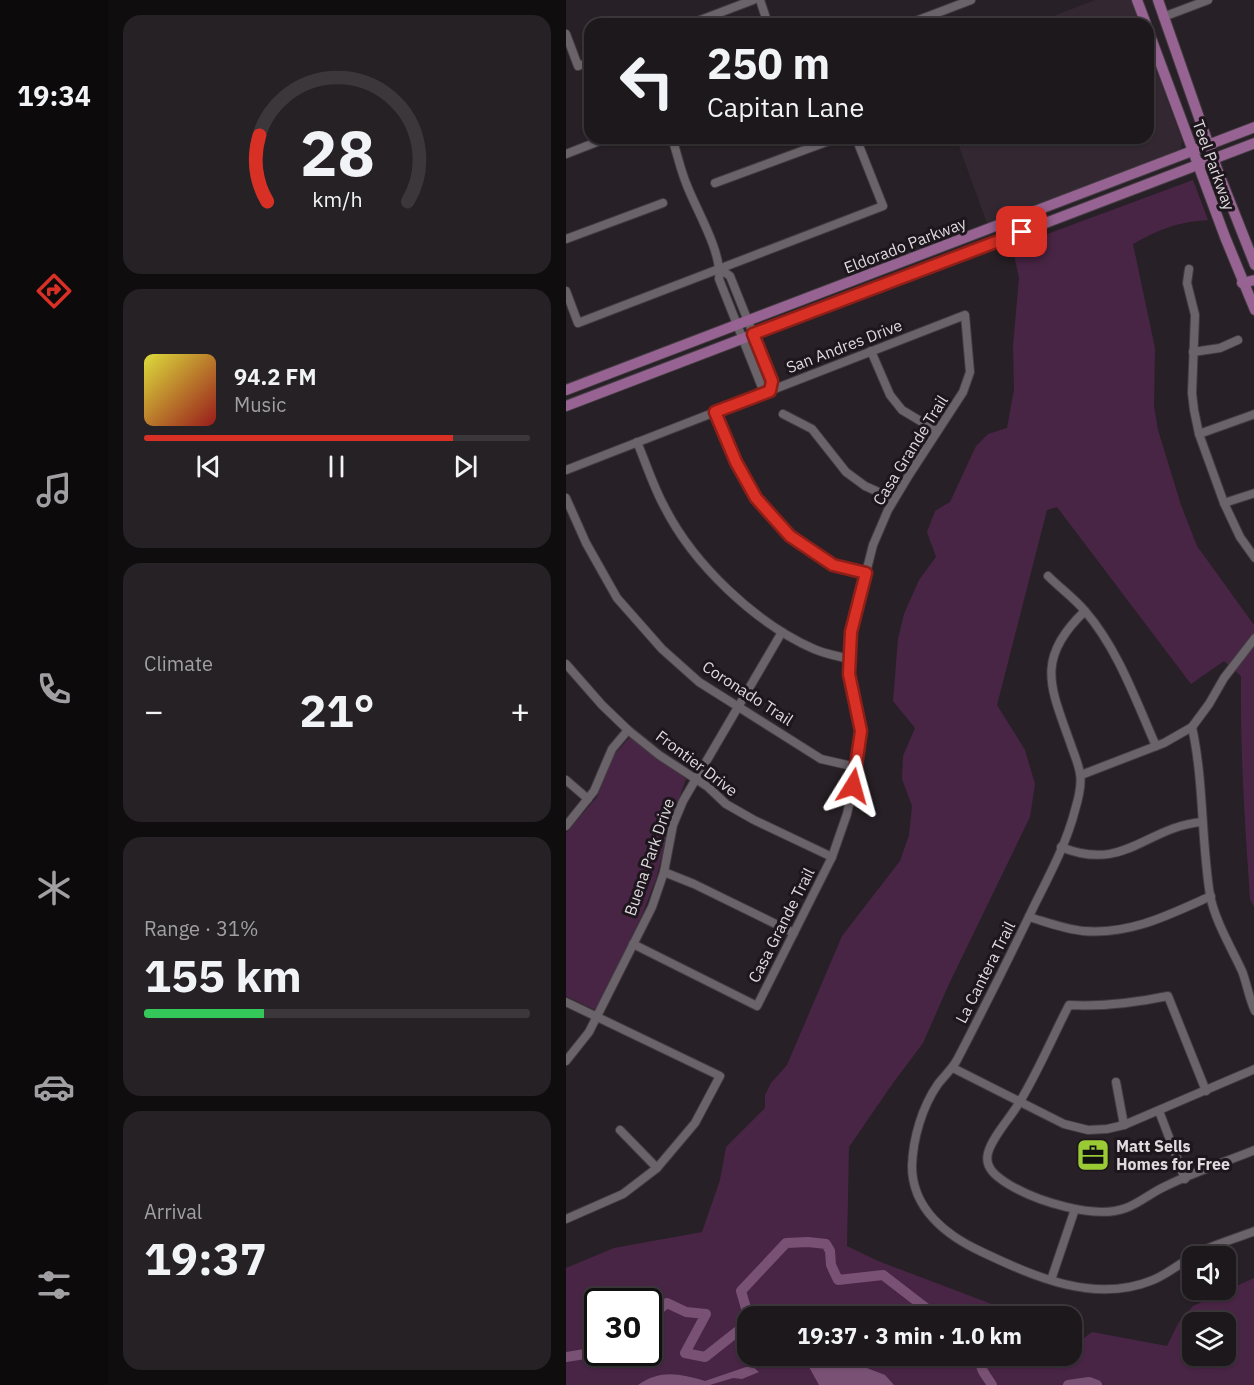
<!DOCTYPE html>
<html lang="en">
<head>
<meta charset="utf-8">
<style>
  :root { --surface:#1d181c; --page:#252125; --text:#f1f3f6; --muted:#a0a0a3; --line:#3b373b; --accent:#d93025 }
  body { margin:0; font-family:"IBM Plex Sans",sans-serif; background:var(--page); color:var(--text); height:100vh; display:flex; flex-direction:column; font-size:22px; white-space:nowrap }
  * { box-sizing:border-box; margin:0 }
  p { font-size:20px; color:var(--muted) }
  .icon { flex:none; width:33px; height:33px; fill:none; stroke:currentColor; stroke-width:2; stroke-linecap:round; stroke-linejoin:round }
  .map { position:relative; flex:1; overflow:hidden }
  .drawer { display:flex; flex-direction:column; gap:15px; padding:15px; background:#100d0f; width:458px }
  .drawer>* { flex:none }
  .banner { position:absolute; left:18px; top:18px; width:570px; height:126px; border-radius:18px; box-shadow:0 2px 4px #0004,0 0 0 2px var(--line); background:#1d181c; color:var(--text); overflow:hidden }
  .controls { position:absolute; left:616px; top:1246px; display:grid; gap:12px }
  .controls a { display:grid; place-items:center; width:54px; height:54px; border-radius:12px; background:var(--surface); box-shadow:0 2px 4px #0004,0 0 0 2px var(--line); font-size:30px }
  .speed { position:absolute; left:18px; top:1288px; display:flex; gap:12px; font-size:30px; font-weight:700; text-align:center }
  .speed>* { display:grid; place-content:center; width:78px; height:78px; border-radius:50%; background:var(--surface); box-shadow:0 2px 4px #0004,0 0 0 2px var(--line); line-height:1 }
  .speed .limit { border:3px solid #111; border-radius:9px; background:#fff; color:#111 }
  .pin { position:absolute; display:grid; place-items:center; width:51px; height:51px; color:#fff; margin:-26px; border-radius:12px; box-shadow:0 3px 9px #0006 }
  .me { position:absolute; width:66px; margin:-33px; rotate:8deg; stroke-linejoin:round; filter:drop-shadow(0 0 4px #0008) }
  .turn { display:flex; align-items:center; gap:21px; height:126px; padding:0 24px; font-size:27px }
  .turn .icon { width:78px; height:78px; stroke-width:2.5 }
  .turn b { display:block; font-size:42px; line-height:51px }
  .big { font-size:45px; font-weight:700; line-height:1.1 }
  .drawer .tile { flex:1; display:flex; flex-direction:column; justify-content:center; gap:9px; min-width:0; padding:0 21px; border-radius:18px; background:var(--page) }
  .drawer .dial { align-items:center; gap:0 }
  .dial svg { height:156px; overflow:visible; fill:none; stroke:var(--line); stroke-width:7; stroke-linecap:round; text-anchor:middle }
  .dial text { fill:var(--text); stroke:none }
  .song { display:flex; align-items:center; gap:18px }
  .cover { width:72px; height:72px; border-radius:9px; background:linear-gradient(135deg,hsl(60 70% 55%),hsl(0 70% 35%)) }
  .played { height:6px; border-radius:3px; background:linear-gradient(90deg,var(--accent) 80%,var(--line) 80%) }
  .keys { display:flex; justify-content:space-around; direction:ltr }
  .heat { display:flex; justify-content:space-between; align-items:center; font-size:33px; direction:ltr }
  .charge { height:9px; border-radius:4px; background:linear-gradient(90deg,#34c759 31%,var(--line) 0) }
  .trip { position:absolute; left:171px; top:1306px; width:345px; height:60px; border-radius:18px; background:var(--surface); box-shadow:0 2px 4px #0004,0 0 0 2px var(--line); font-weight:700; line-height:60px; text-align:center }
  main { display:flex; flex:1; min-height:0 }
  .tab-bar { display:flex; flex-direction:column; width:108px; justify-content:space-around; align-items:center; background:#0c0a0b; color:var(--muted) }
  .tab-bar .icon { width:42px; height:42px }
  .tab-bar .on { color:var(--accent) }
  .tab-bar b { font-size:27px; color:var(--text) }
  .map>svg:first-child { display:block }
</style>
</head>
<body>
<main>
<nav class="tab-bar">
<b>19:34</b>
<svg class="icon on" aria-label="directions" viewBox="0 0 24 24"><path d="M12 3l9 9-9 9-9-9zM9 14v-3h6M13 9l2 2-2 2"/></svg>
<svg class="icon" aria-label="music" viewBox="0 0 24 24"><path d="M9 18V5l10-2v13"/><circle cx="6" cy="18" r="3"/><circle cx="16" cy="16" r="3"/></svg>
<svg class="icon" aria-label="phone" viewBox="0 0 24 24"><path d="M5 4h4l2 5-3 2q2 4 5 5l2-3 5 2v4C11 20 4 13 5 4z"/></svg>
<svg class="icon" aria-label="climate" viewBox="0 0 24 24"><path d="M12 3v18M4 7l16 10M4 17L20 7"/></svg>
<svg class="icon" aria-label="car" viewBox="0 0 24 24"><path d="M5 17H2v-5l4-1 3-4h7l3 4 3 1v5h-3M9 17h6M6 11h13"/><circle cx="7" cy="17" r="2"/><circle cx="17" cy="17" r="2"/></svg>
<svg class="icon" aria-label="filters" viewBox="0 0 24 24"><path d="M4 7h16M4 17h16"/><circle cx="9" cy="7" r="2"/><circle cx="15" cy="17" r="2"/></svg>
</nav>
<section class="drawer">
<div class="tile dial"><svg viewBox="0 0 100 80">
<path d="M14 69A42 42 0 1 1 86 69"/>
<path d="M14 69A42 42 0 0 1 10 35" stroke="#d93025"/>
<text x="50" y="56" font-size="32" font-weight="700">28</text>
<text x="50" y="72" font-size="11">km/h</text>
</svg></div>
<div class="tile">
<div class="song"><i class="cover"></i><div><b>94.2 FM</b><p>Music</p></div></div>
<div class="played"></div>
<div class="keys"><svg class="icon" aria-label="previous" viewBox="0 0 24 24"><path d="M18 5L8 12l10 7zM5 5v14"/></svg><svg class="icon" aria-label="pause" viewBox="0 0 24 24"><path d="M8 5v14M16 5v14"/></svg><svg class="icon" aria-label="next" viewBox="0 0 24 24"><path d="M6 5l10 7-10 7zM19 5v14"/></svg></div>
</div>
<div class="tile"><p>Climate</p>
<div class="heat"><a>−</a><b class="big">21°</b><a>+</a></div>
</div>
<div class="tile"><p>Range · 31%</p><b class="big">155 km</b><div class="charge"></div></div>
<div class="tile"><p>Arrival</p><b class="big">19:37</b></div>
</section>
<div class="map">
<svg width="689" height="1385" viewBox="0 0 689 1385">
  <rect width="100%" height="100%" fill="#272026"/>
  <g fill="#332832">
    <path d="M 529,0 L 565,0 L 574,24 L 467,24 Z"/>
    <path d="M 582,47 L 616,140 L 615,149 L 421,223 L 390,138 L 582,138 Z"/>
  </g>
  <g fill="#492545" fill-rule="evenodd">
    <path d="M 627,180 L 642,220 C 611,222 594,229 567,244 L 589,348 L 588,406 L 592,430 L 615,505 L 631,546 L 688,625 L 688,907 L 684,899 C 679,825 674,751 675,676 L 658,661 L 625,684 L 491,507 L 481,510 L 431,705 L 459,750 L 469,784 L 464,817 L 383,984 L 357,1043 L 327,1083 L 283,1147 L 281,1246 L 312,1261 L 460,1317 L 182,1317 L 182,1356 L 506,1356 L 506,1334 L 518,1338 L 526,1332 L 601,1346 L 613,1322 L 627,1306 L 688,1278 L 688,1385 L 0,1385 L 0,1268 L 48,1248 L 136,1232 L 154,1180 L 160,1147 L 199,1108 L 199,1095 L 205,1083 L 221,1065 L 276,936 L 334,861 L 343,835 L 346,806 L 336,779 L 337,756 L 349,728 L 327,701 L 332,639 L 338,614 L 353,580 L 370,557 L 361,532 L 369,511 L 384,502 L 410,446 L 422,434 L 441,428 L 448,389 L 447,346 L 453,278 L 447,250 L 457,243 ZM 32,1302 L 82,1302 L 82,1353 L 32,1353 ZM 627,1323 L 660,1323 L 660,1356 L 627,1356 Z"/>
    <path d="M 64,737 L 120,779 L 104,824 L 90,879 L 76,915 L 33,1007 L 29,1010 L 0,996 L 0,833 L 31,797 L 48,755 Z"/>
  </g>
  <g fill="#795174">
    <path d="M 248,1356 L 278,1356 L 288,1363 L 319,1375 L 328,1385 L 253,1385 L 243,1367 Z"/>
    <path d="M 180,1367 L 187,1367 L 193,1372 L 176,1379 L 167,1378 L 144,1385 L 72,1385 C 95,1369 114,1374 139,1381 Z"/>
  </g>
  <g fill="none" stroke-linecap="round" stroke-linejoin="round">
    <g stroke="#795174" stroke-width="10">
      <path d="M 82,1318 L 101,1303 L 120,1312 L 140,1314 L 119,1353 L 139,1357 L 177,1327 L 182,1315 L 175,1291 L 220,1243 L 242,1242 L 260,1244 L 264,1251 L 265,1265 L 272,1280 L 317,1275 L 365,1312 L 376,1317"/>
      <path d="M 415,1356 C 412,1368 420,1375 426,1385"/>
      <path d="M 0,1357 L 25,1353 L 32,1334"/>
      <path d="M 502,1385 L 523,1382 L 531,1385"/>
    </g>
    <g stroke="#423c41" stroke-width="10">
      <g id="minor">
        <path d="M 194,0 L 202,24"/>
        <path d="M 597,17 L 642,0"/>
        <path d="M 124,24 L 187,0"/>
        <path d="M 342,24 L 405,0"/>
        <path d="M 0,34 L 12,66 L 24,62"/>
        <path d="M 106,138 C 111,153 114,168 120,183 C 130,210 156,251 153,279 L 195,385 L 204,391 L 206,381 L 164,276 L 154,269"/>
        <path d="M 0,154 L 41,138"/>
        <path d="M 149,183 L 271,138"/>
        <path d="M 0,239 L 97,203"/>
        <path d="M 623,269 L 621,283 L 629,315 L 626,393 L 628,410 L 633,434 L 658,503 L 674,537 L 689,558"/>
        <path d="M 0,291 L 12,323 L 317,206 L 290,138"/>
        <path d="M 305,351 L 324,395 L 336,410 L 371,431"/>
        <path d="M 627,352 L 654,348 L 672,340"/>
        <path d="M 149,412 L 170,462 L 190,498 L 224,536 L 267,565 L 300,573"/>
        <path d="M 217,414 L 246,429 L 280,472 L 299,486 L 328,499"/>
        <path d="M 633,434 L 689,414"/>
        <path d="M 71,442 C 80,463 87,486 98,506 C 127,564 189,623 248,649 C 259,654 272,656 283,659"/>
        <path d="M 0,470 L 399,315 L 404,372 L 397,392 L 343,475 L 322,510 L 307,545 L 285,632 L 283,674 L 295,731 L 287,786 L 281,814 L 266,857 L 191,1006 L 67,944"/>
        <path d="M 0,498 L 20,543 L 51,598 L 96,649 L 133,682 L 255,759 L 290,767"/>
        <path d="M 658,503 L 689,493"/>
        <path d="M 482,576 C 494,588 508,598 519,611 C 552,649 570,701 590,746"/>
        <path d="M 519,611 C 468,659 485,688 505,745 C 508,754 513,765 514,774 C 516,784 512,800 509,810 C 501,842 484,874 469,904 C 444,956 418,1008 391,1060 C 386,1069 379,1075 372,1084 C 356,1107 347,1138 346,1166 C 346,1209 381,1236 416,1252 C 469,1277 529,1304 587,1280 C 604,1273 619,1259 636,1251 C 653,1243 671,1238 689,1231"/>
        <path d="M 0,664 L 36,705 L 62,730 L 93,755 L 142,787 L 160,804 L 188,820 L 266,857"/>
        <path d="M 626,727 C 638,782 635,839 644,895 C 649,921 665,947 676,971 C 681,984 683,998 689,1011"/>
        <path d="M 515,775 L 598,743 L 626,727 L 643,704 L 658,678 L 689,638"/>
        <path d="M 0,780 L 22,799"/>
        <path d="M 0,826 L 28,791 L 46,749 L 62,730"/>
        <path d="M 495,847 C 559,873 579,827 636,822"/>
        <path d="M 98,872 L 128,884 L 228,933"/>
        <path d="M 463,917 C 480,922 498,929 517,931 C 564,935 603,915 645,896"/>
        <path d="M 0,1002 L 154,1076 L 129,1123 L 91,1168 L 57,1194 L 0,1219"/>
        <path d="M 0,1061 L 23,1032 L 86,907 L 98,872 L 107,825 L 117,801 L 216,632"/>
        <path d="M 387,1068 L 498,1124 L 522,1130 L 541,1129 L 558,1125 L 689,1069"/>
        <path d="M 550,1082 L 558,1125"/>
        <path d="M 640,1091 L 602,996 C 568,1003 537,1007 503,1005 C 486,1038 472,1072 453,1103 C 445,1117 426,1137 422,1153 C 418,1168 431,1177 442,1184 C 470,1201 529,1220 560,1208 C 574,1203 586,1192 600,1186 C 628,1172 659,1162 689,1150"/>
        <path d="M 593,1111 L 619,1179"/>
        <path d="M 54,1130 L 91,1168"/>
        <path d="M 485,1280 L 509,1209"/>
      </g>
    </g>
    <g stroke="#423c41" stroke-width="12">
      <g id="major">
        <path d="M 571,0 L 580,24"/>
        <path d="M 592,0 L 651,169 L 689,265"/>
        <path d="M 582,30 L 659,237 L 689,310"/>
        <path d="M 676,283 L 689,280"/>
        <path d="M 0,390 L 689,127"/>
        <path d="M 0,406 L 689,143"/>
      </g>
    </g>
    <use href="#minor" stroke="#6b636a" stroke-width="8"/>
    <use href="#major" stroke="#976392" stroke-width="10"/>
  </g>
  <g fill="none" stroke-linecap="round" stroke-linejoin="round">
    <g stroke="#8d1f18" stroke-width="15">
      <path id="route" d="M 287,786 L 295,731 L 283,674 L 285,632 L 300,573 L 267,565 L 224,536 L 190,498 L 170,462 L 149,412 L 204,391 L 206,381 L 187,334 L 456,232"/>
    </g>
    <use href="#route" stroke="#d93025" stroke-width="10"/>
  </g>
  <defs>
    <g id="office-square" transform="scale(1.725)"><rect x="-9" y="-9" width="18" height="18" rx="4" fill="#9acb35" stroke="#1d171d"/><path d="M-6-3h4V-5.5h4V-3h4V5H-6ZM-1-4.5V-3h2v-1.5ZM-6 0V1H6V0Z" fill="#111"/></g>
  </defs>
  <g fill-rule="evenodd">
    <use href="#office-square" x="527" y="1155"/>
  </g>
  <g text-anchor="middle" stroke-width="6" stroke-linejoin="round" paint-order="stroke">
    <g font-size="16" fill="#dfdade" stroke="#1d171d">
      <text transform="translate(648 165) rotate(70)" y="6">Teel Parkway</text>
      <text transform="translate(339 245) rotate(-21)" y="6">Eldorado Parkway</text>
      <text transform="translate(278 346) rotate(-21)" y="6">San Andres Drive</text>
      <text transform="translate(344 450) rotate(-58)" y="6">Casa Grande Trail</text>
      <text transform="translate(182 693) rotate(33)" y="6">Coronado Trail</text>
      <text transform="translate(131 763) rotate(37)" y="6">Frontier Drive</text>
      <text transform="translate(83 857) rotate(-71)" y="6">Buena Park Drive</text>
      <text transform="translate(215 925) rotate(-63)" y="6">Casa Grande Trail</text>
      <text transform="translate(419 972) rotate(-63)" y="6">La Cantera Trail</text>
    </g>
    <g font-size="16" font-weight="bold" fill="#dfdade" stroke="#1d171d" text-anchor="start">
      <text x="550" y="1152">Matt Sells<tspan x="550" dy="18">Homes for Free</tspan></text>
    </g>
  </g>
</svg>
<div class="controls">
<a><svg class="icon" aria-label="sound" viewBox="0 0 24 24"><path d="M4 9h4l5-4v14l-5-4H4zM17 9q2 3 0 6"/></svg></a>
<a><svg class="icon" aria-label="layers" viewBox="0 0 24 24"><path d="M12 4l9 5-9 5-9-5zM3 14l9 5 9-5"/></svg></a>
</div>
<div class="speed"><div class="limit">30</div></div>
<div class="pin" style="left:456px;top:232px;background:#d93025"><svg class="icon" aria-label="arrive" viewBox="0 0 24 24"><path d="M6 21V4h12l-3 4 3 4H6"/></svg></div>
<svg class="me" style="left:287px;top:786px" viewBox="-20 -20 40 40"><path d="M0-17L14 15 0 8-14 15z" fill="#d93025" stroke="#fff" stroke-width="4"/></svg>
<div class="trip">19:37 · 3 min · 1.0 km</div>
<div class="banner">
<div class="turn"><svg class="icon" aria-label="left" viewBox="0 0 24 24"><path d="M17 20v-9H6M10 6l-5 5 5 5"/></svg><div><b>250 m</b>Capitan Lane</div></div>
</div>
</div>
</main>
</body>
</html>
